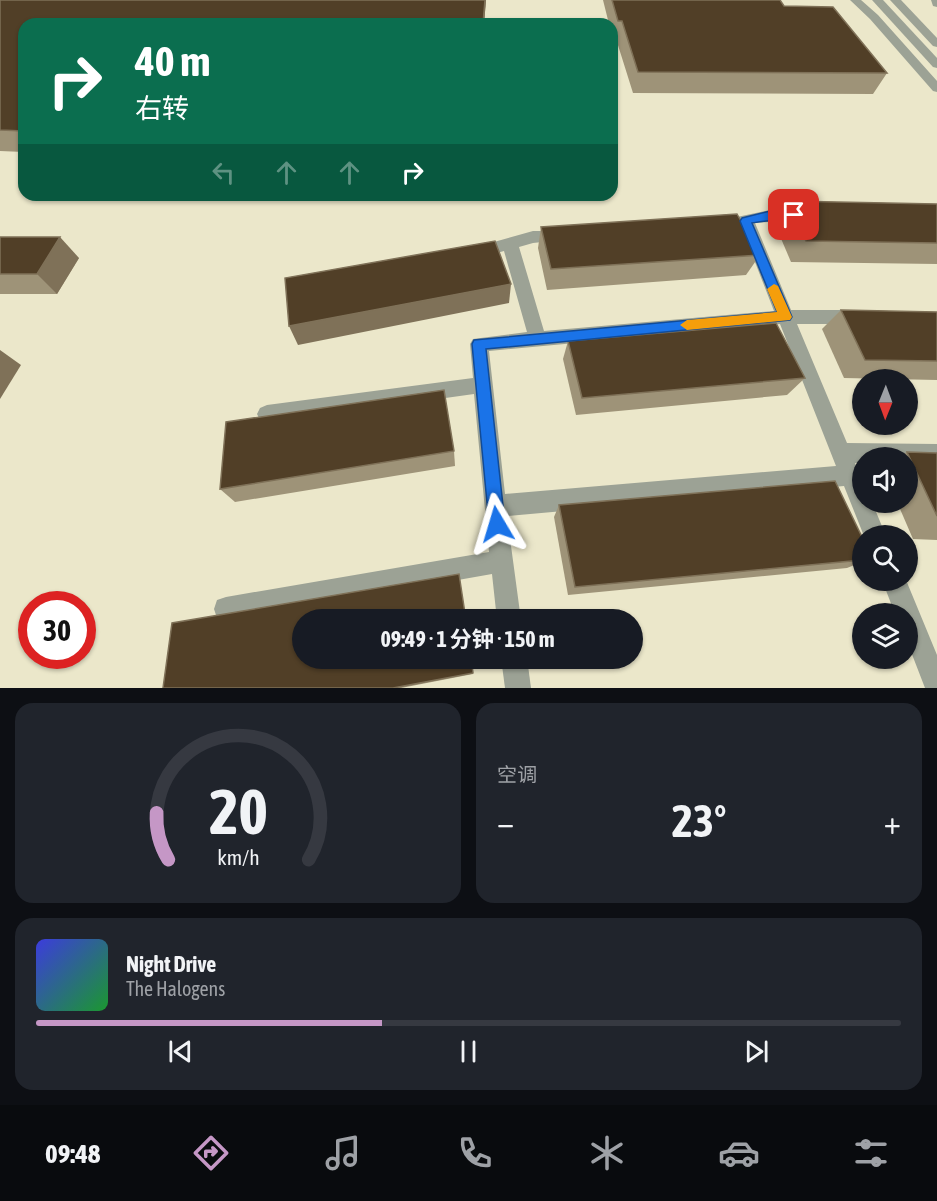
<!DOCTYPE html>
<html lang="zh">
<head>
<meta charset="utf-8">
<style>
  :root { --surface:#171b24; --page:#20242c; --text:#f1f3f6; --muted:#9ea1a6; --line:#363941; --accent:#c597c6 }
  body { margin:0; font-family:"Asap Condensed","Noto Sans SC",sans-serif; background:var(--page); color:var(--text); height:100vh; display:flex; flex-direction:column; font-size:22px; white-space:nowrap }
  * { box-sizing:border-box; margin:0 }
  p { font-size:20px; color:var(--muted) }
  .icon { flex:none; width:33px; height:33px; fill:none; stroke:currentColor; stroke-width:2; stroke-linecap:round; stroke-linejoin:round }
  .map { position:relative; height:688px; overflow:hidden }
  .sheet { display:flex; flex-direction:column; gap:15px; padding:15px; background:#0d0f14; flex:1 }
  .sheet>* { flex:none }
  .guide { position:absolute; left:18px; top:18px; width:600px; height:183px; border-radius:18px; box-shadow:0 2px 4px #0004; background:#0b6e4f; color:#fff; overflow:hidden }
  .needle { width:39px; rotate:181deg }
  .buttons { position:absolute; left:852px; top:369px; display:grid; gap:12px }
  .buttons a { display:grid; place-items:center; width:66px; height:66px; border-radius:50%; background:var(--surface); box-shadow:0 2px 4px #0004; font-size:30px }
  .speed { position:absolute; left:18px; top:591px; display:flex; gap:12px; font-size:30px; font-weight:700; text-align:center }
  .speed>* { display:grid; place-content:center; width:78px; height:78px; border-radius:50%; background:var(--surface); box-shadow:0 2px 4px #0004; line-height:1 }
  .speed .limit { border:9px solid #d22; background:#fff; color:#111 }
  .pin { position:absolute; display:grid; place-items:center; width:51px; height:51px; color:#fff; margin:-26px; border-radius:12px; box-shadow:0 3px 9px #0006 }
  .me { position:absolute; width:66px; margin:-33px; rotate:353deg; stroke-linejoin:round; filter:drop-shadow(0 0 4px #0008) }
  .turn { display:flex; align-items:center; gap:21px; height:126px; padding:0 18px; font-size:27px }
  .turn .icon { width:78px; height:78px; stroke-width:2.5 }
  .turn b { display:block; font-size:42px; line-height:51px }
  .lanes { display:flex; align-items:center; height:57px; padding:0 18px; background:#0003; justify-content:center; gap:30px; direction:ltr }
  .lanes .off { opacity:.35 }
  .big { font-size:45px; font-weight:700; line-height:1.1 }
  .sheet .tile { flex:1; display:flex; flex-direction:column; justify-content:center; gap:9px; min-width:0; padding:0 21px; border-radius:18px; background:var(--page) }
  .sheet .dial { align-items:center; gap:0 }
  .dial svg { height:156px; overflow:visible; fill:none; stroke:var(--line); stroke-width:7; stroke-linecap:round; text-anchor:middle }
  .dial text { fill:var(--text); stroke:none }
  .song { display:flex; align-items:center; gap:18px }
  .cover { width:72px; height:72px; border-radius:9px; background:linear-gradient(135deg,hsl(240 70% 55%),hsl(130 70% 35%)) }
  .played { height:6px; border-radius:3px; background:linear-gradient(90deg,var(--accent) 40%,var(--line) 40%) }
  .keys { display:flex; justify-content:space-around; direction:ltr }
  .heat { display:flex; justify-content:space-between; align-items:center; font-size:33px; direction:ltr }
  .sheet .tiles { flex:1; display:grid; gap:15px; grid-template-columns:1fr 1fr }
  .tile:last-child { grid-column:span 2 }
  .trip { position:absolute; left:292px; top:609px; width:351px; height:60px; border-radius:30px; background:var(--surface); box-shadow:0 2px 4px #0004; font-weight:700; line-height:60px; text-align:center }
  .tabs { display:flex; height:96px; justify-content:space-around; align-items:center; background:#090b0e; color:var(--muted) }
  .tabs .icon { width:42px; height:42px }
  .tabs .on { color:var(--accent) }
  .tabs b { font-size:27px; color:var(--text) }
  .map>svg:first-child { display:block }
</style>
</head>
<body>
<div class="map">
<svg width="937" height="688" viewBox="0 0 937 688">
  <rect width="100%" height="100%" fill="#ebe7ca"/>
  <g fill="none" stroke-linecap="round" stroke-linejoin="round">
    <g fill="#9ca295" fill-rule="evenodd">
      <path d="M 850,0 L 861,0 L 878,15 L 937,81 L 937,92 L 933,91 L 870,19 Z"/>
      <path d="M 872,0 L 883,0 L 937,58 L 937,68 L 933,67 Z"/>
      <path d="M 890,0 L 901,0 L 937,38 L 937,47 L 933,46 Z"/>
      <path d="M 931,0 L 937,0 L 937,7 L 933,6 Z"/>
      <path d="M 770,210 L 803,210 L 810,215 C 805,223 767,221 755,223 L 791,310 L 858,310 L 864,312 L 867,317 L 864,322 L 858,324 L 797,324 L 847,443 L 937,444 L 937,464 L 908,463 L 908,458 L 862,458 L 862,463 L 855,463 L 862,480 L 862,502 L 872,502 L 886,536 L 864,536 L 844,486 L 507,516 L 521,620 L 497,620 L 492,574 L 226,621 L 217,618 L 214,609 L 217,600 L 226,597 L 489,552 L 474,394 L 267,423 L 260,420 L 257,414 L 260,408 L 267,405 L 473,378 L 470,344 L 473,339 L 527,332 L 504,251 L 475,259 L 469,257 L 467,253 L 469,249 L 533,231 L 570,231 L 573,235 L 570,239 L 533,243 L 519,247 L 544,331 L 774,311 L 741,226 L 718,231 L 713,230 L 710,226 L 713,222 L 718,221 ZM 780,324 L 836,466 L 505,494 L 489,351 Z"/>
      <path d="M 882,580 L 906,580 L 937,655 L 937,688 L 925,688 L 908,644 L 908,614 L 895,614 Z"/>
      <path d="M 501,658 L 527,658 L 531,688 L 505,688 Z"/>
    </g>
  </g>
  <g fill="#9e9378">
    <path d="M 0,0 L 486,0 L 484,24 L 24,24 L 24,152 L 0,151 Z"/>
    <path d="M 603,0 L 780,0 L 784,6 L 887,73 L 873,94 L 633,93 L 617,42 L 613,42 L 612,36 L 612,24 L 609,24 Z"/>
    <path d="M 787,201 L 937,204 L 937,264 L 791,262 L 774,222 Z"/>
    <path d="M 541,227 L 760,255 L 746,275 L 547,290 L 538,248 Z"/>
    <path d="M 0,237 L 79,258 L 57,294 L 0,294 Z"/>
    <path d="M 841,310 L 937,312 L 937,380 L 844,378 L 822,329 Z"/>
    <path d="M 568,341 L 805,378 L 787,395 L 576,415 L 563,359 Z"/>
    <path d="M 454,451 L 455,466 L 235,502 L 220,489 Z"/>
    <path d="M 907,452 L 937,453 L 937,540 L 913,539 L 897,502 L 908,502 L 908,458 L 897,458 Z"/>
    <path d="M 559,505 L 862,537 L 862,562 L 847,568 L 568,595 L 554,517 Z"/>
    <path d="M 473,673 L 473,674 L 401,688 L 163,688 Z"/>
  </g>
  <g fill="#7f7158">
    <path d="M 485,0 L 486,0 L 484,24 L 483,24 Z"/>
    <path d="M 60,237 L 79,258 L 57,294 L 37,274 Z"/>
    <path d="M 511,284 L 509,303 L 298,345 L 289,326 Z"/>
    <path d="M 0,350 L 21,365 L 0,399 Z"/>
  </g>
  <g fill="#513f27" stroke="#7f7158" stroke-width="1.5">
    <path d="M 0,0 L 485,0 L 483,24 L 24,24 L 24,131 L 0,130 Z"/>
    <path d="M 612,0 L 780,0 L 784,6 L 833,7 L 887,73 L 638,72 L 622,21 L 618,21 Z"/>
    <path d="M 787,201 L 937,204 L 937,243 L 806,241 Z"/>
    <path d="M 737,214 L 760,255 L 551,269 L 541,227 Z"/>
    <path d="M 0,237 L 60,237 L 37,274 L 0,274 Z"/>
    <path d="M 495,241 L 511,284 L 289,326 L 285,278 Z"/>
    <path d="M 841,310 L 937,312 L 937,361 L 865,360 Z"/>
    <path d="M 776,323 L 805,378 L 582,398 L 568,341 Z"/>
    <path d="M 444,390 L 454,451 L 220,489 L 226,422 Z"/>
    <path d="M 907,452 L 937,453 L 937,516 Z"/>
    <path d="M 835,481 L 862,537 L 862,560 L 575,587 L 559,505 Z"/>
    <path d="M 459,574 L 466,620 L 303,620 L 303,658 L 471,658 L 473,673 L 393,688 L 163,688 L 172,623 Z"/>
  </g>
  <path fill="#1a73e8" stroke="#114b97" stroke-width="1.5" d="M 770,211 L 794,211 L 799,215 C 794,220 764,220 752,223 L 792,317 L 790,320 L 486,349 L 505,524 L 503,530 L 497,533 L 491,530 L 489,524 L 472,344 L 474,340 L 777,312 L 740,221 L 742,218 Z"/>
  <path fill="#f59e0b" d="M 774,284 L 778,286 L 792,317 L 790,320 L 687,330 L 680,325 L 687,320 L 777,312 L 767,289 Z"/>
</svg>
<div class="buttons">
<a><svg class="needle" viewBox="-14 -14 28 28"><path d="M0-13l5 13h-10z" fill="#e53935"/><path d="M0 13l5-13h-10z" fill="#9ea1a6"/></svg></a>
<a><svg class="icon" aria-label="sound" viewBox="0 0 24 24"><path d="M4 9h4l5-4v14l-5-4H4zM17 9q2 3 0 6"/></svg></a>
<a><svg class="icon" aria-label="search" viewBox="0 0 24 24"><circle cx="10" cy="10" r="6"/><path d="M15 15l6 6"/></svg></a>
<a><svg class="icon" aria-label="layers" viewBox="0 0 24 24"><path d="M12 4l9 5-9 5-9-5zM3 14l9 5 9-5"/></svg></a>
</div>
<div class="speed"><div class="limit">30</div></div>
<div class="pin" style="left:794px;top:215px;background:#d93025"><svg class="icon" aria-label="arrive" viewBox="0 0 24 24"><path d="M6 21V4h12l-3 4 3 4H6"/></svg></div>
<svg class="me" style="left:497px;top:524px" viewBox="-20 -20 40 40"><path d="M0-17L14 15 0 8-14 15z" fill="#1a73e8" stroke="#fff" stroke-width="4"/></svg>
<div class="trip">09:49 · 1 分钟 · 150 m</div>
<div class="guide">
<div class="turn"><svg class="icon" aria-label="right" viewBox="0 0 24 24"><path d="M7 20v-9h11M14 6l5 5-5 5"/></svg><div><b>40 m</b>右转</div></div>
<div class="lanes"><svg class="icon off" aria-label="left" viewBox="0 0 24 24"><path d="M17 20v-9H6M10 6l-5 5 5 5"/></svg><svg class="icon off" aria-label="ahead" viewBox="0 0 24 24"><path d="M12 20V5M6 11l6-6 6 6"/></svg><svg class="icon off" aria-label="ahead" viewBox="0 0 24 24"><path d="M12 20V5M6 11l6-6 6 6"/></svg><svg class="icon" aria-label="right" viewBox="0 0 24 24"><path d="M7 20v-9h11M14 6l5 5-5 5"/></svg></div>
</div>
</div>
<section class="sheet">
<div class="tiles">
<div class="tile dial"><svg viewBox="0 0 100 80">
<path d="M14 69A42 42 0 1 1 86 69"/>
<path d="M14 69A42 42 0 0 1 8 45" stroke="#c597c6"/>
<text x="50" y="56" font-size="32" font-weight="700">20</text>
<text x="50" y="72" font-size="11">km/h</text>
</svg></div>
<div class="tile"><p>空调</p>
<div class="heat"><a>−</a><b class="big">23°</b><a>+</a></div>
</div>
<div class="tile">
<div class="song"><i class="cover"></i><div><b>Night Drive</b><p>The Halogens</p></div></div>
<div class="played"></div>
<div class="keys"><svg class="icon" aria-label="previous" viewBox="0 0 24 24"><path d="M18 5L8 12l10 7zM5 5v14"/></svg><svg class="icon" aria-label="pause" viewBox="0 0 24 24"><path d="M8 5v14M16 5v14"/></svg><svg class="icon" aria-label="next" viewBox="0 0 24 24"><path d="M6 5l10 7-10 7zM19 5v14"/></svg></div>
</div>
</div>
</section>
<nav class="tabs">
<b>09:48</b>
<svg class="icon on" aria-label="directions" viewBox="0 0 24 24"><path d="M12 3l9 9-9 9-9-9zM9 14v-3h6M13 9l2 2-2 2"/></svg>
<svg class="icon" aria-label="music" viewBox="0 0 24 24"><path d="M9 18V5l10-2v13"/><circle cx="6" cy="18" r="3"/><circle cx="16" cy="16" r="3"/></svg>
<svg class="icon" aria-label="phone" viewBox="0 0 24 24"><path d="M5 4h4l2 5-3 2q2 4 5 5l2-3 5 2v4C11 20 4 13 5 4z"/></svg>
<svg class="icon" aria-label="climate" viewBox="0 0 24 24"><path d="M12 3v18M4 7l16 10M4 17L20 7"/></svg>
<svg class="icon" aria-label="car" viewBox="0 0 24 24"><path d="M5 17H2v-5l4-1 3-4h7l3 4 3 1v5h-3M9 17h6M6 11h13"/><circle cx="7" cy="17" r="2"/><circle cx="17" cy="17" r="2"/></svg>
<svg class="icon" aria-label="filters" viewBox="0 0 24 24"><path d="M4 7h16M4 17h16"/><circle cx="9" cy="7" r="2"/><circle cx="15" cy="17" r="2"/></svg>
</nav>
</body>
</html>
